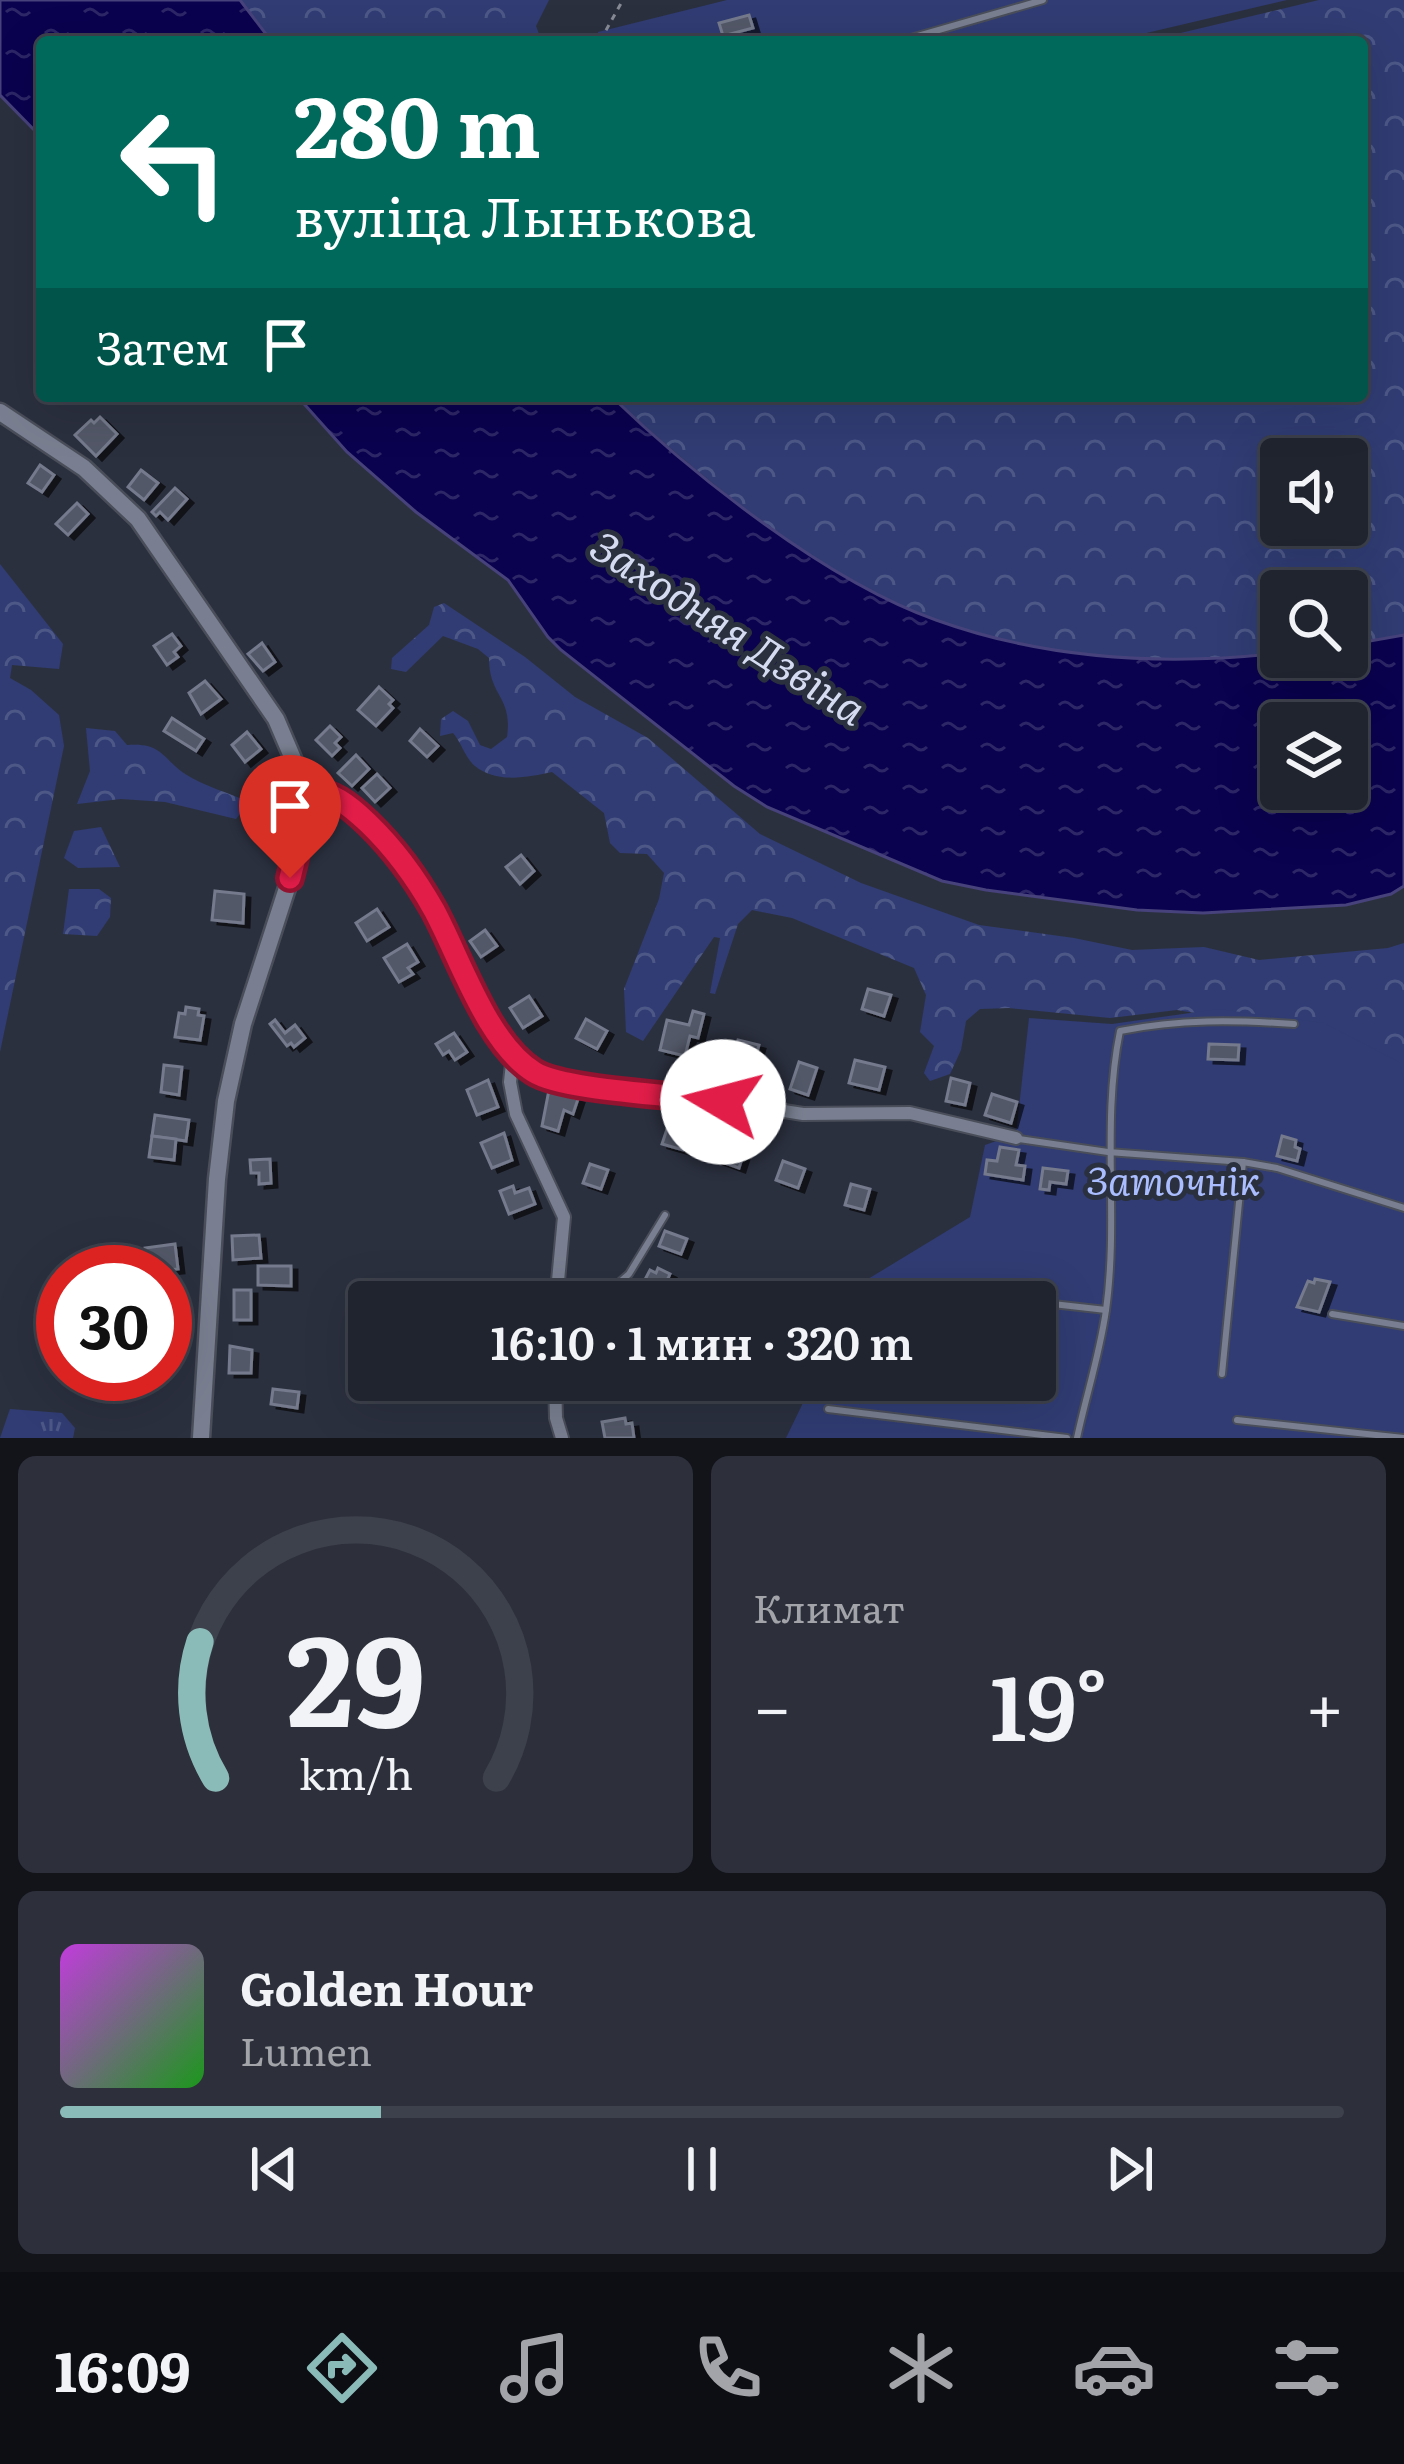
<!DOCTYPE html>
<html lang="ru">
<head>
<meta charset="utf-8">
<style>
  :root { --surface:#20242f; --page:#2d303b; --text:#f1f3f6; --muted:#a2a4aa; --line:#3d414b; --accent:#8bbbb9 }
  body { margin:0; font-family:Literata,serif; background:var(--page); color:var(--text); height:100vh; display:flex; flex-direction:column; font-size:45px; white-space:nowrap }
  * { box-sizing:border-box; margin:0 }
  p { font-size:39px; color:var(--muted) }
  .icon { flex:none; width:66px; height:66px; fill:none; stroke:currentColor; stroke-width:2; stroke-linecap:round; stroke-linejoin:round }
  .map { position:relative; height:1438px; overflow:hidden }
  .details { display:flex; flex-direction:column; gap:18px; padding:18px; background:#12141a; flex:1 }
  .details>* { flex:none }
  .guide { position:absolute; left:36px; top:36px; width:1332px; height:366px; border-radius:12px; box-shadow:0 12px 48px #0002,0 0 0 3px var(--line); background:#00695c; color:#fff; overflow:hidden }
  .tools { position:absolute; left:1260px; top:438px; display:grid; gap:24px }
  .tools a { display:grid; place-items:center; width:108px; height:108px; border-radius:12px; background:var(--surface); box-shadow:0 12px 48px #0002,0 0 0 3px var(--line); font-size:60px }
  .speed { position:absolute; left:36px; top:1245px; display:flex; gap:24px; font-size:60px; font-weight:700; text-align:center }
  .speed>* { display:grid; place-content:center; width:156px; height:156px; border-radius:50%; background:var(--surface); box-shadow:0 12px 48px #0002,0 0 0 3px var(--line); line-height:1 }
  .speed .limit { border:18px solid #d22; background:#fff; color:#111 }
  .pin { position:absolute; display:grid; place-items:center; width:102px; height:102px; color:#fff; margin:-123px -51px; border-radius:50% 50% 50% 0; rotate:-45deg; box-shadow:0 0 12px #0007 }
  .pin .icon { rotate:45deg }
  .me { position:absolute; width:132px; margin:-66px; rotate:278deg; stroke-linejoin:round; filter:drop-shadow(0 0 9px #0008) }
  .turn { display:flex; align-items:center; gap:42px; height:252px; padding:0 60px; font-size:54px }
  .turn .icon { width:156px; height:156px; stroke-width:2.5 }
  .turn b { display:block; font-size:84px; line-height:102px }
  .then { display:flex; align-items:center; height:114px; padding:0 60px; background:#0003; gap:24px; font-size:45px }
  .big { font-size:90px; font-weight:600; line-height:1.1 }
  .details .tile { flex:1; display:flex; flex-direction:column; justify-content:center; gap:18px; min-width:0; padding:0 42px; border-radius:18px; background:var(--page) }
  .details .dial { align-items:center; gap:0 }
  .dial svg { height:312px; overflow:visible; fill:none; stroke:var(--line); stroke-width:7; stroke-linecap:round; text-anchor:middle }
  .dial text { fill:var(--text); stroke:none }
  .song { display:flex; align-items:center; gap:36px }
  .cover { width:144px; height:144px; border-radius:18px; background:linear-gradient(135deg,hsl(290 70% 55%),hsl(120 70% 35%)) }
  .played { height:12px; border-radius:6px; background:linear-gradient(90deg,var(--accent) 25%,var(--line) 25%) }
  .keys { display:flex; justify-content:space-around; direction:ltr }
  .heat { display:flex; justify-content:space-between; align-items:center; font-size:66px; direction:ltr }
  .details .tiles { flex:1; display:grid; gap:18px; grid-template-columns:1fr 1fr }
  .tile:last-child { grid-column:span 2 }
  .trip { position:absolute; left:348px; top:1281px; width:708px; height:120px; border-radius:12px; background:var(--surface); box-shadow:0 12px 48px #0002,0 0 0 3px var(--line); font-weight:600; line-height:120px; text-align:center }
  .tabs { display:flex; height:192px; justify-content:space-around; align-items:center; background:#0d0e13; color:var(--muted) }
  .tabs .icon { width:84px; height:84px }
  .tabs .active { color:var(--accent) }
  .tabs b { font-size:54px; color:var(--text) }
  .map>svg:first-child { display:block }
</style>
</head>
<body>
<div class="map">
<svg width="1404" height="1438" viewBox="0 0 1404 1438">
  <defs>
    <pattern id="grass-tufts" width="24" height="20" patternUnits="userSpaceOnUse" patternTransform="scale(3)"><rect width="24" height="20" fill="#303c73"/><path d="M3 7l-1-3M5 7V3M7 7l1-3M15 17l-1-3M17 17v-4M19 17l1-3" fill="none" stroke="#4d5887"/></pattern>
    <pattern id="forest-crowns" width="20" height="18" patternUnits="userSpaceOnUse" patternTransform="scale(3)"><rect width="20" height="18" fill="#303c73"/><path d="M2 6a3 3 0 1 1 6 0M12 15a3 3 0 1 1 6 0" fill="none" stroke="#4d5887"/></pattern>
    <pattern id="water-ripples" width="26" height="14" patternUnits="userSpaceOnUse" patternTransform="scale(3)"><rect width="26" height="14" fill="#0a024e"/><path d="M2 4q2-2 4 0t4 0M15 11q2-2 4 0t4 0" fill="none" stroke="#2d2667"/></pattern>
    <filter id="shadow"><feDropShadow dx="6" dy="4" stdDeviation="0" flood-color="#0009"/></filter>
  </defs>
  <rect width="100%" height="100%" fill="#2b303f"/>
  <path fill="url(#grass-tufts)" d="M 10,1409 L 62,1413 L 75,1428 L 73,1438 L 0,1438 Z"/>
  <g fill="url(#forest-crowns)" fill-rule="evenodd">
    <path d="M 240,0 L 549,0 L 536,26 L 542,42 L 272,42 Z"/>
    <path d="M 1319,0 L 1404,0 L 1404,635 L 1347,645 L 1347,591 L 1281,591 L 1281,653 C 1158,665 1025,662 910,610 C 799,560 701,476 611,396 L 1362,396 L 1362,42 L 1143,42 ZM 1281,459 L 1347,459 L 1347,525 L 1281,525 Z"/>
    <path d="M 0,564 L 63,644 L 59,669 L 12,665 L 10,678 L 31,690 L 59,715 L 64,746 L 0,1052 Z"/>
    <path d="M 444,603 L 525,657 L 575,697 L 648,738 L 760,834 L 861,883 L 979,925 L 1074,938 L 1132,950 L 1204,947 L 1259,960 L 1388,948 L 1404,943 L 1404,1193 L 1298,1031 L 1177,1010 L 1110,1018 L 1009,1008 L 980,1009 L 966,1021 L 961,1050 L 950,1074 L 930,1081 L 924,1073 L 934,1046 L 920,1032 L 926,995 L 914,968 L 792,918 L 752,910 L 738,924 L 715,994 L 710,993 L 720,938 L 714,937 L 643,1041 L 626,1032 L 624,989 L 659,899 L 664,873 L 647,854 L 620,853 L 610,843 L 604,813 L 552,772 C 528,777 497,784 475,766 C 466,759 461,742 453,733 L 440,736 L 441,719 L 453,711 L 468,721 L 480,745 L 491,749 L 507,737 C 513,696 489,697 489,658 L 478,649 L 443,636 L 406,672 L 391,669 L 392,658 L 429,625 L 434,607 Z"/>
    <path d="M 86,728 L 115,731 L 127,745 C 162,742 162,758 185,774 C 204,786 229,793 249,802 L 236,819 L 165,802 L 121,799 L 77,804 L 90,771 Z"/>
    <path d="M 101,827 L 120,867 L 78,868 L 64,858 L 74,831 Z"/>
    <path d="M 69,889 L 99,889 L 111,898 L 110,917 L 97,936 L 63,934 Z"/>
  </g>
  <g fill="#303c73">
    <path d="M 727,0 L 1287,0 L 1108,42 L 599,42 L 598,32 Z"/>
    <path d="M 1218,1009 L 1324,1023 L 1399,1062 L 1404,1081 L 1404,1438 L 786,1438 L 814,1380 L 1035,1380 L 1035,1302 L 856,1302 L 868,1279 L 970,1217 L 985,1145 L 1016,1134 L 1029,1018 L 1112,1024 Z"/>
  </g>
  <g fill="url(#water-ripples)" stroke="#47427b" stroke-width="3" fill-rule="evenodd">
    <path d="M 0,0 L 240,0 L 272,42 L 42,42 L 42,138 L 0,95 Z"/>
    <path d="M 297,396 L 611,396 C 694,476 828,582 936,620 C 1047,660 1165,666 1281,653 L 1281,657 L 1347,657 L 1347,645 L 1404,635 L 1404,886 L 1391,894 L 1346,905 L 1203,913 L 1137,910 L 986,890 L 942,881 L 767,807 L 734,786 L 561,650 L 548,637 L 508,580 L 416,512 L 347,452 ZM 1281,723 L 1347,723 L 1347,789 L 1281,789 Z"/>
  </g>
  <g fill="#525868" stroke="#757a8c" stroke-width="3" filter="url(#shadow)">
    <path d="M 749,15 L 753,28 L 723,36 L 719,23 Z"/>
    <path d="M 100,417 L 117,434 L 96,456 L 75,435 L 91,420 L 94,423 Z"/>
    <path d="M 40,465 L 54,475 L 42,492 L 28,483 Z"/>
    <path d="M 141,470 L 158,483 L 144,500 L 128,487 Z"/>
    <path d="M 175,488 L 187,499 L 168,520 L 160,512 L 156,516 L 152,512 Z"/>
    <path d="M 77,503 L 88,514 L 68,535 L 56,524 Z"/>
    <path d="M 172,634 L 181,646 L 174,652 L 178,657 L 167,665 L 154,646 Z"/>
    <path d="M 262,643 L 275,662 L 263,671 L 248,654 Z"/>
    <path d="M 205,681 L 221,699 L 201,714 L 189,693 Z"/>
    <path d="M 379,687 L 393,700 L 389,704 L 393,708 L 376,726 L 358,710 Z"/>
    <path d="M 172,718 L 204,739 L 196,751 L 164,731 Z"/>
    <path d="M 330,726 L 341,737 L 335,743 L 340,748 L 332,756 L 316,740 Z"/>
    <path d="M 420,729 L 438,746 L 427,757 L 410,741 Z"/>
    <path d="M 247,732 L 261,749 L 245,762 L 232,745 Z"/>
    <path d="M 356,755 L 369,769 L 352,786 L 338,773 Z"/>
    <path d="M 377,774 L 390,788 L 375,802 L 362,788 Z"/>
    <path d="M 521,855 L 534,871 L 520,884 L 506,867 Z"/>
    <path d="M 215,891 L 244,894 L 243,923 L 212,920 Z"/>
    <path d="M 377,909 L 389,927 L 367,941 L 356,923 Z"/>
    <path d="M 485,930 L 497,946 L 481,957 L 470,941 Z"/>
    <path d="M 407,944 L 418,962 L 408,968 L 413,974 L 399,982 L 384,958 Z"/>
    <path d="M 868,989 L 891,995 L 884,1016 L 862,1009 Z"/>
    <path d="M 529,996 L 542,1016 L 523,1028 L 510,1008 Z"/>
    <path d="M 186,1007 L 199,1009 L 198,1015 L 204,1016 L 200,1040 L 175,1037 L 179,1013 L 185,1014 Z"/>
    <path d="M 693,1011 L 704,1014 L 698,1038 L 690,1036 L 685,1056 L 660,1050 L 667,1020 L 689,1025 Z"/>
    <path d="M 586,1019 L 607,1031 L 597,1049 L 576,1038 Z"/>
    <path d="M 275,1020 L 285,1033 L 295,1025 L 305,1038 L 294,1047 L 291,1043 L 287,1046 L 270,1024 Z"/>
    <path d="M 454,1033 L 467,1052 L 455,1060 L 449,1051 L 443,1055 L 436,1044 Z"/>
    <path d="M 738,1040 L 759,1045 L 753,1066 L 733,1060 Z"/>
    <path d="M 1209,1044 L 1239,1045 L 1238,1060 L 1208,1059 Z"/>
    <path d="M 855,1060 L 885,1067 L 879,1090 L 849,1083 Z"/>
    <path d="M 799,1062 L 817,1068 L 808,1095 L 790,1089 Z"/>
    <path d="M 164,1065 L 182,1067 L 179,1095 L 161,1092 Z"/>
    <path d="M 951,1078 L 970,1083 L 965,1105 L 946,1101 Z"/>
    <path d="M 488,1080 L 498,1107 L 477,1115 L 467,1090 Z"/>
    <path d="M 549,1090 L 578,1099 L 573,1114 L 564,1110 L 558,1131 L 542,1126 Z"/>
    <path d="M 992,1094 L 1017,1102 L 1011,1123 L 985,1115 Z"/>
    <path d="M 155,1115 L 189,1120 L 186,1141 L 152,1136 Z"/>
    <path d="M 668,1126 L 689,1132 L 683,1150 L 662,1144 Z"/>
    <path d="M 504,1133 L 512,1160 L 492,1168 L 481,1143 Z"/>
    <path d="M 152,1136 L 176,1139 L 174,1160 L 149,1157 Z"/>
    <path d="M 1282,1136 L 1296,1140 L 1295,1147 L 1300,1149 L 1297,1161 L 1277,1156 Z"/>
    <path d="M 723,1142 L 745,1149 L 739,1168 L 717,1160 Z"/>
    <path d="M 1000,1147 L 1019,1150 L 1016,1165 L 1025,1166 L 1023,1180 L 985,1174 L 987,1160 L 997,1161 Z"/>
    <path d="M 270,1159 L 271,1183 L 259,1184 L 259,1173 L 251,1173 L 250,1160 Z"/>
    <path d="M 783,1161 L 805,1169 L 798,1188 L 776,1180 Z"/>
    <path d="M 590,1164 L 608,1170 L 601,1189 L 583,1183 Z"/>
    <path d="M 1043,1168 L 1068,1171 L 1066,1184 L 1050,1182 L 1049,1190 L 1040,1189 Z"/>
    <path d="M 851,1184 L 870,1189 L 864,1210 L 845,1205 Z"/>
    <path d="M 513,1186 L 515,1193 L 529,1188 L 535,1204 L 509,1214 L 500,1191 Z"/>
    <path d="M 665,1231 L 687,1239 L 681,1254 L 659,1246 Z"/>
    <path d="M 259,1235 L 261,1258 L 233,1260 L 232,1236 Z"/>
    <path d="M 175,1244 L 178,1269 L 147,1272 L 145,1248 Z"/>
    <path d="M 258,1266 L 291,1266 L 291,1286 L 258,1285 Z"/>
    <path d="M 658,1268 L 670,1274 L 666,1283 L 671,1285 L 663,1300 L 640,1289 L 650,1270 L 656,1273 Z"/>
    <path d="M 1315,1279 L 1330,1282 L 1319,1312 L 1297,1307 L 1308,1281 L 1314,1283 Z"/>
    <rect x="234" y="1290" width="17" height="30"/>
    <path d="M 230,1346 L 252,1350 L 251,1373 L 229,1373 Z"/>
    <path d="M 273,1389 L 299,1392 L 297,1408 L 271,1404 Z"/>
    <path d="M 625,1418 L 626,1424 L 632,1423 L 634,1438 L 605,1438 L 602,1422 Z"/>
  </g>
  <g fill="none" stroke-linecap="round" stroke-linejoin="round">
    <g stroke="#4a4e5a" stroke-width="10">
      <g id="service">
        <path d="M 897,42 L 1043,0"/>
        <path d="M 1019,1139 L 1108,1152 L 1243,1162 L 1277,1168 L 1404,1208"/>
        <path d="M 964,1295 L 1030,1302"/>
        <path d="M 597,1302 L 629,1274 L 665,1215"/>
        <path d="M 1035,1302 L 1106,1310"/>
        <path d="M 1332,1314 L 1404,1326"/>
        <path d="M 1222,1374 L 1243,1162"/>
        <path d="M 828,1409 L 1067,1438"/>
        <path d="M 1237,1420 L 1404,1438"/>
        <path d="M 1077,1438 C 1086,1396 1100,1353 1106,1310 C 1119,1217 1101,1123 1120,1031 C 1180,1019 1234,1020 1294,1024"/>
      </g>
    </g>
    <g stroke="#4a4e5a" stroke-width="16">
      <g id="minor">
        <path d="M 306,789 L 342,799 L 395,849 L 433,909 L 473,990 L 513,1055 L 538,1075 L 571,1083 L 684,1095 L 803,1114 L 910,1113 L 1016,1138"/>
        <path d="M 513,1055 L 510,1082 L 516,1114 L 564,1217 L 556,1302"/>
        <path d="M 555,1380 L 556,1418 L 562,1438"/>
      </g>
    </g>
    <g stroke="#4a4e5a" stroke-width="21">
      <path id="tertiary" d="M 0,412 L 84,468 L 138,519 L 276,719 L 306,789 L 298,854 L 243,1024 L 226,1101 L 217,1179 L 201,1438"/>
    </g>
    <path stroke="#868a96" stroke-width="3" stroke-dasharray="6 6" stroke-linecap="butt" d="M 605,42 L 605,32 L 623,0"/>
    <use href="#service" stroke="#797f90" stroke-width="6"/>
    <use href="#minor" stroke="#797f90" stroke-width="12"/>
    <use href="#tertiary" stroke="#797f90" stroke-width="16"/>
  </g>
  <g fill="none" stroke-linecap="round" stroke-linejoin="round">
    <g stroke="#92132f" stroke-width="30">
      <path id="route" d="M 290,878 L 305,818 L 306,789 C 334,793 348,804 368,823 C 395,849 416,878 434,910 C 460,958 487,1043 534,1072 C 564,1091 682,1095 723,1102"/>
    </g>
    <use href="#route" stroke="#e11d48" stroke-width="21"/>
  </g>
  <g text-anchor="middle" stroke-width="10" stroke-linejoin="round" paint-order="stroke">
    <g font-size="39" font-style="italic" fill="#aabdfe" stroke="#2b303f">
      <text x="1173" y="1195">Заточнік</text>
    </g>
    <g font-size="42" font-style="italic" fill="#d5dcf2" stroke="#2b303f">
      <text transform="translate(728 628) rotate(33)" y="15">Заходняя Дзвіна</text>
    </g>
  </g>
</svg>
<div class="tools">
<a><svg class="icon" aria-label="sound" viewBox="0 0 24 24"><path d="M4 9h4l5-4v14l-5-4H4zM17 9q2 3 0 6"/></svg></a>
<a><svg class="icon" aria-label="search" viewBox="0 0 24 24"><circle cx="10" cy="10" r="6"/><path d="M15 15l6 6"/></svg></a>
<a><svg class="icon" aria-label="layers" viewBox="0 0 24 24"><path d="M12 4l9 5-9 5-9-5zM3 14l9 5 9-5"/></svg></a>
</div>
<div class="speed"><div class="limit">30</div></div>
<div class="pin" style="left:290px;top:878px;background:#d93025"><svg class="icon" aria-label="arrive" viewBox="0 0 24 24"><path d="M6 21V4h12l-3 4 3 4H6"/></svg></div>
<svg class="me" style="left:723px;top:1102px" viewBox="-20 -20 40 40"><circle r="19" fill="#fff"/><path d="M0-13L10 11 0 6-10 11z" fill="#e11d48"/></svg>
<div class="trip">16:10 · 1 мин · 320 m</div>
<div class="guide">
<div class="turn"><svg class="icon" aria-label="left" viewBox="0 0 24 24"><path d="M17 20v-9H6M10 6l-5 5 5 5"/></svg><div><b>280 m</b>вуліца Лынькова</div></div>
<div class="then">Затем<svg class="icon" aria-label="arrive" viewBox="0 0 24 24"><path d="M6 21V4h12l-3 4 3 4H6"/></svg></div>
</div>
</div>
<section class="details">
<div class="tiles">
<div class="tile dial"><svg viewBox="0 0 100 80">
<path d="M14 69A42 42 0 1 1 86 69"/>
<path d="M14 69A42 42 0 0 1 10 34" stroke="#8bbbb9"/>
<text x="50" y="56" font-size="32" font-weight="700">29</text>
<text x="50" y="72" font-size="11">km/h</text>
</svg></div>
<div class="tile"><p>Климат</p>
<div class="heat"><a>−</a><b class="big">19°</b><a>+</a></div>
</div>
<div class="tile">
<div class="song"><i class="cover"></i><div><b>Golden Hour</b><p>Lumen</p></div></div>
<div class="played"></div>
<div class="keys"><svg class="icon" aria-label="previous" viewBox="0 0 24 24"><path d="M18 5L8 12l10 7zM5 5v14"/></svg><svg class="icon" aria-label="pause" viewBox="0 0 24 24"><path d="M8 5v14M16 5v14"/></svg><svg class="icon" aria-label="next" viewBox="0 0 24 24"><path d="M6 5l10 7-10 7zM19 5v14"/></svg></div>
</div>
</div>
</section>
<nav class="tabs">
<b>16:09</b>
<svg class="icon active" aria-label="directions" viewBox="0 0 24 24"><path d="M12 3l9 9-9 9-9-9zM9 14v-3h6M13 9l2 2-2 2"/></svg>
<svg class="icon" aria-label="music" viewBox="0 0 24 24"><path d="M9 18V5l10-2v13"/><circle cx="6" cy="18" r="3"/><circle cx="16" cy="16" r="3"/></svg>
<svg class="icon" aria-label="phone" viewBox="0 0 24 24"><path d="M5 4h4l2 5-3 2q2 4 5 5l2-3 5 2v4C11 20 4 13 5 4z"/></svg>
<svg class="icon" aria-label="climate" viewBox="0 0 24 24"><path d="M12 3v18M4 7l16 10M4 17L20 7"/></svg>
<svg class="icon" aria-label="car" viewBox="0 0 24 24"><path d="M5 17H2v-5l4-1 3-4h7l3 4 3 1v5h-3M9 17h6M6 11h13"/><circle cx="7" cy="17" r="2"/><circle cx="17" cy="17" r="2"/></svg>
<svg class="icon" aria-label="filters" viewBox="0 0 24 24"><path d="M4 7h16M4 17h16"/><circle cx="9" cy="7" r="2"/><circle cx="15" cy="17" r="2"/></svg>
</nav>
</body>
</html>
